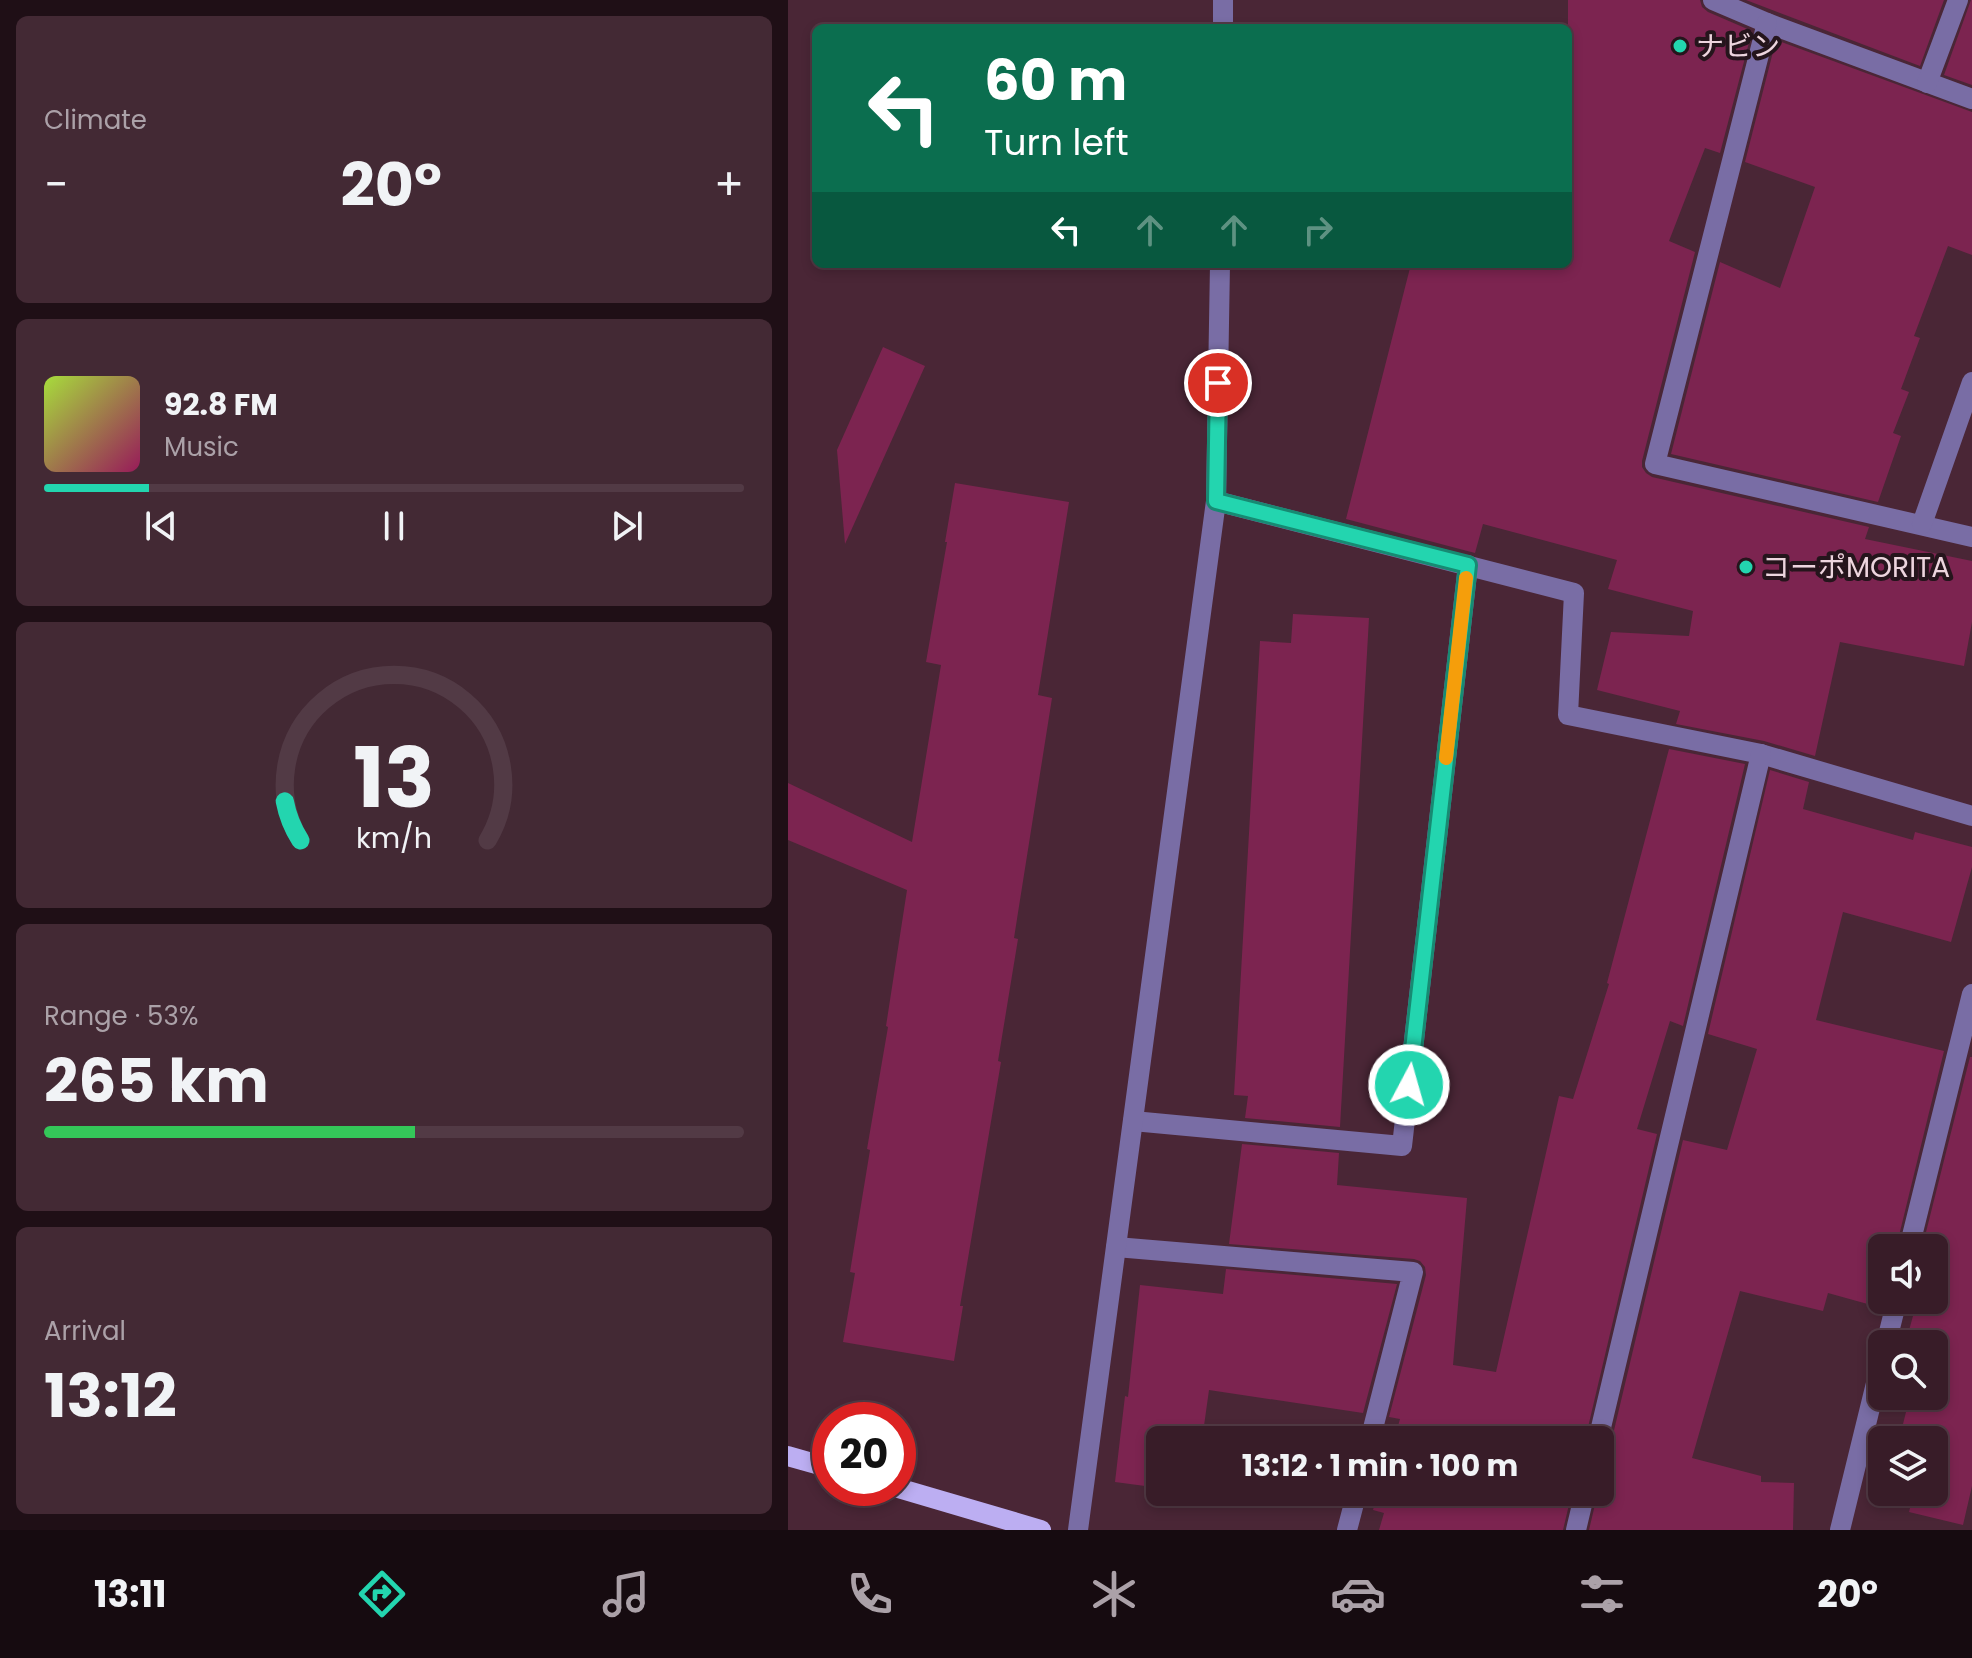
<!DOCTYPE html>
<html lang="en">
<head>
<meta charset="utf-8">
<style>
  :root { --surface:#381c28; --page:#432934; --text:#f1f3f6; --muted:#aba1a8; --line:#523a45; --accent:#23d5af }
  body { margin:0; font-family:Poppins,"Noto Sans JP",sans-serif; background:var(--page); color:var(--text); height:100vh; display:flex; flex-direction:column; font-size:30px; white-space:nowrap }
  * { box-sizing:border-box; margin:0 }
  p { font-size:26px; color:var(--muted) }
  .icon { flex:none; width:44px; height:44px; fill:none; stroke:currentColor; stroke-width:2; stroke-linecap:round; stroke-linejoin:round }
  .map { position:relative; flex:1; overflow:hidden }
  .panel { display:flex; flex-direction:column; gap:16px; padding:16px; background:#1f0f16; width:788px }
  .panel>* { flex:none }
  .hud { position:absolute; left:24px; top:24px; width:760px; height:244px; border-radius:12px; box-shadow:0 4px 12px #0003,0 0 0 2px var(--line); background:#0b6e4f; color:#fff; overflow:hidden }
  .fabs { position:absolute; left:1080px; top:1234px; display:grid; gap:16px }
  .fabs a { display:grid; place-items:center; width:80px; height:80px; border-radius:12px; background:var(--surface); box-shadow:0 4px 12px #0003,0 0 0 2px var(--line); font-size:40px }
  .speed { position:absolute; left:24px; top:1402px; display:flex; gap:16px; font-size:40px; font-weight:700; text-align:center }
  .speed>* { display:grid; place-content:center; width:104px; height:104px; border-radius:50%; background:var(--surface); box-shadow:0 4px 12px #0003,0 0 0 2px var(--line); line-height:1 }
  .speed .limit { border:12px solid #d22; background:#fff; color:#111 }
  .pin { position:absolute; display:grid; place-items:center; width:68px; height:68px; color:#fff; margin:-34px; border:4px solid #fff; border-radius:50%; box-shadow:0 2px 8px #0007 }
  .me { position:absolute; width:88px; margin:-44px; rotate:6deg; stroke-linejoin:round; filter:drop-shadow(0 0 6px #0008) }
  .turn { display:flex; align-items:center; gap:28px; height:168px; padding:0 40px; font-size:36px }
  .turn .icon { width:104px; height:104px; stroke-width:2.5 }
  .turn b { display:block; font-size:56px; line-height:68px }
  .lanes { display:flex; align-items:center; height:76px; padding:0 40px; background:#0003; justify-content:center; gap:40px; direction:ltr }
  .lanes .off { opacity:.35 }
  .big { font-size:60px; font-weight:700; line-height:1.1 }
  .panel .tile { flex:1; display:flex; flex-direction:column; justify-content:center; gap:12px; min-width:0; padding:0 28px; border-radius:12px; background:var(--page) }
  .panel .dial { align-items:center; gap:0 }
  .dial svg { height:208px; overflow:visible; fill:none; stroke:var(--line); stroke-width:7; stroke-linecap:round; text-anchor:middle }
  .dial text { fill:var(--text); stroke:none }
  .song { display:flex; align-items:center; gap:24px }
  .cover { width:96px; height:96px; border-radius:12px; background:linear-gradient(135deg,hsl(80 70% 55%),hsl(330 70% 35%)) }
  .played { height:8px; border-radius:4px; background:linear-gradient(90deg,var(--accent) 15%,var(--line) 15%) }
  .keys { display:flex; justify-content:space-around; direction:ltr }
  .heat { display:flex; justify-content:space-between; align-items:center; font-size:44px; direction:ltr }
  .charge { height:12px; border-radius:6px; background:linear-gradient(90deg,#34c759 53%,var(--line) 0) }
  .trip { position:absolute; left:358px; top:1426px; width:468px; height:80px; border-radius:12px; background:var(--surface); box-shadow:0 4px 12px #0003,0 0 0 2px var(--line); font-weight:700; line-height:80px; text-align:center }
  .dock { display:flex; height:128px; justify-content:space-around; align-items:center; background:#160b10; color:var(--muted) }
  .dock .icon { width:56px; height:56px }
  .dock .on { color:var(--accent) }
  .dock b { font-size:36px; color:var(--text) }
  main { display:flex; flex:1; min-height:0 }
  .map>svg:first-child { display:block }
</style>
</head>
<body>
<main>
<section class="panel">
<div class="tile"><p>Climate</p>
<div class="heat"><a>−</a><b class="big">20°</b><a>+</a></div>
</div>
<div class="tile">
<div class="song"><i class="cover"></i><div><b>92.8 FM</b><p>Music</p></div></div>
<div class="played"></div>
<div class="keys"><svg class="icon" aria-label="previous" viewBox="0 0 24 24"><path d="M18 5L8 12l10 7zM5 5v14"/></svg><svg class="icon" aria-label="pause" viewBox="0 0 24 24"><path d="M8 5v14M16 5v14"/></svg><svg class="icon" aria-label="next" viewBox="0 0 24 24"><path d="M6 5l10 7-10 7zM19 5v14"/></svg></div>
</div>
<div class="tile dial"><svg viewBox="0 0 100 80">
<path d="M14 69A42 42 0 1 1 86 69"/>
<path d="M14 69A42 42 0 0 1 8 54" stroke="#23d5af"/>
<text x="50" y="56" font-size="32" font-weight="700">13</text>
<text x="50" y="72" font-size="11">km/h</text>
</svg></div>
<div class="tile"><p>Range · 53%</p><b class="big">265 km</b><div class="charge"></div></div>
<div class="tile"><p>Arrival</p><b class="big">13:12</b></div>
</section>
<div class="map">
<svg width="1184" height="1530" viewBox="0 0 1184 1530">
  <rect width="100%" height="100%" fill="#4a2636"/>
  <g fill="#7c2450">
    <path d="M 780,0 L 912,0 L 914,7 L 920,12 L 964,31 L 932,153 L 917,148 L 881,241 L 907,252 L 854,461 L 854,467 L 858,473 L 864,477 L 1081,527 L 1077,539 L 1184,561 L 1184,622 L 1176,666 L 1052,642 L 1027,756 L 976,741 L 888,724 L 892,711 L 809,690 L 823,632 L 901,636 L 905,611 L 820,589 L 829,560 L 695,524 L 687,553 L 558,519 L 623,264 L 780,264 Z"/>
    <path d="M 958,0 L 1156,0 L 1132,66 Z"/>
    <path d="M 1183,0 L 1184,0 L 1184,85 L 1156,75 Z"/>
    <path d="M 988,40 L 1184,112 L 1184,255 L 1160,246 L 1126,336 L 1132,338 L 1113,389 L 1121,392 L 1105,433 L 1113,436 L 1090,502 L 883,454 L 932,262 L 992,288 L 1027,187 L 957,162 Z"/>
    <path d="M 95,347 L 137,366 L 57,544 L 49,450 Z"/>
    <path d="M 167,483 L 281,502 L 250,695 L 264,698 L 226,938 L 230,939 L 210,1061 L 213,1062 L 172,1306 L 175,1306 L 166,1361 L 55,1342 L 67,1273 L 62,1272 L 82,1150 L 79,1149 L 100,1027 L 98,1026 L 119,890 L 0,840 L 0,783 L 124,842 L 153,665 L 138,662 L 159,542 L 157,542 Z"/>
    <path d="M 505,614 L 581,618 L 552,1127 L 457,1118 L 460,1096 L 446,1095 L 472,641 L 503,643 Z"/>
    <path d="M 881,749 L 957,764 L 895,1026 L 882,1021 L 849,1129 L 869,1134 L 797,1440 L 606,1440 L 612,1419 L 601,1417 L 638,1275 L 637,1267 L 632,1261 L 626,1259 L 441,1244 L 454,1144 L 551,1153 L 549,1185 L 679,1198 L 665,1365 L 708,1372 L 771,1096 L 785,1099 L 821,984 L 819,983 Z"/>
    <path d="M 982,770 L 1021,782 L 1015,809 L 1125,840 L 1127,832 L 1184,847 L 1184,867 L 1163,942 L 1055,912 L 1028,1020 L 1156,1051 L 1108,1248 L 1094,1248 L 1094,1300 L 1096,1300 L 1094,1308 L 1040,1293 L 1035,1311 L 952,1291 L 904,1458 L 973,1476 L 973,1482 L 1006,1483 L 1005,1530 L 801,1530 L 810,1492 L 812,1492 L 812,1453 L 819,1449 L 823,1443 L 895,1140 L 939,1150 L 969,1049 L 920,1034 Z"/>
    <path d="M 1182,1057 L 1184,1057 L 1184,1486 L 1175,1525 L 1121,1512 L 1126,1492 L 1146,1492 L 1146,1440 L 1111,1440 L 1122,1396 L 1146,1396 L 1146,1344 L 1134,1344 L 1136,1338 L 1120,1334 L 1125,1316 L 1119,1314 L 1122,1300 L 1146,1300 L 1146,1248 L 1134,1248 Z"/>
    <path d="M 438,1269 L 609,1284 L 575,1413 L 421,1390 L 414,1440 L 372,1440 L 372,1488 L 327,1482 L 337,1396 L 340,1397 L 352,1285 L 435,1294 Z"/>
    <path d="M 590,1492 L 784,1492 L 775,1530 L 591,1530 L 596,1513 L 585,1510 Z"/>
  </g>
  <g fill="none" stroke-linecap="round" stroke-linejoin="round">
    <g stroke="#796da5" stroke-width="20">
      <path d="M 925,0 L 979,23 L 1184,99"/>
      <path d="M 979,23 L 867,464 L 1184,537"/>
      <path d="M 435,28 L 435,0"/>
      <path d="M 1139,83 L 1170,0"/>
      <path d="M 428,501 L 786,593 L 780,715 L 973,754 L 1184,816"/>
      <path d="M 1134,524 L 1184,382"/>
      <path d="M 345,1121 L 614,1146 L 680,565"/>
      <path d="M 328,1247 L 625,1272 L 582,1440"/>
      <path d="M 1121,1248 L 1184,994"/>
      <path d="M 1098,1344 L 1109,1300"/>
      <path d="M 810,1440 L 973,754"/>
      <path d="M 290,1530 L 428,501 L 432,264"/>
      <path d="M 559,1530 L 569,1492"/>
      <path d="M 788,1530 L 797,1492"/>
      <path d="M 1052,1530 L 1094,1359"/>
    </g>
    <g stroke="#bcaef2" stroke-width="20">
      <path d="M 0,1456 L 42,1468"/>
      <path d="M 110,1488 L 253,1530"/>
    </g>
  </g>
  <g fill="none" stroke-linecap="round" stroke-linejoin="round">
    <g stroke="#178a72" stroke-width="20">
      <path id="route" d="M 430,383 L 428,501 L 680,565 L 621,1085"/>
    </g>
    <use href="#route" stroke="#23d5af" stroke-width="14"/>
    <path stroke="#f59e0b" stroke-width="14" d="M 658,758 L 678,578"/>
  </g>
  <g fill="#23d5af" stroke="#25151c" stroke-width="3">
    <circle cx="892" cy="46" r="8"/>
    <circle cx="958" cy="567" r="8"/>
  </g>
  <g text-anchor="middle" stroke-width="8" stroke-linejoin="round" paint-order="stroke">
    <g font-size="28" fill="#edd5de" stroke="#25151c" text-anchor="start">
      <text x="908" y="56">ナビン</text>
      <text x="974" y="577">コーポMORITA</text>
    </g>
  </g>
</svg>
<div class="fabs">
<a><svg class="icon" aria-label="sound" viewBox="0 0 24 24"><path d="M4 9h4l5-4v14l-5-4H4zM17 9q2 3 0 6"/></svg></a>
<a><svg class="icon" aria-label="search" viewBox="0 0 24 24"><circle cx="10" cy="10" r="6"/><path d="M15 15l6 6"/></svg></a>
<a><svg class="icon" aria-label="layers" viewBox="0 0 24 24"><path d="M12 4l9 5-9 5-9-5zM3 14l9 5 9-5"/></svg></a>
</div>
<div class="speed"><div class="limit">20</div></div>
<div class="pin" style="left:430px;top:383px;background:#d93025"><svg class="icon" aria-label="arrive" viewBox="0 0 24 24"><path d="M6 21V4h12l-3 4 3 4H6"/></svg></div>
<svg class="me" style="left:621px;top:1085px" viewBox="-20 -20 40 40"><circle r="17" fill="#23d5af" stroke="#fff" stroke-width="3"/><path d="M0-11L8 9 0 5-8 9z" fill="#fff"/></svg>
<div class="trip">13:12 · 1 min · 100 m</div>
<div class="hud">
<div class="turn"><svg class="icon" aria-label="left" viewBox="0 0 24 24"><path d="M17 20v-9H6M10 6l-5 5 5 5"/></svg><div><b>60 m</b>Turn left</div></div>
<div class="lanes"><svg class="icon" aria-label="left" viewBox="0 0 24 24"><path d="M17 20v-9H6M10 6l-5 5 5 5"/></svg><svg class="icon off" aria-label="ahead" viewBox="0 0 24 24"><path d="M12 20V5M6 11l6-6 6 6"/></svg><svg class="icon off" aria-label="ahead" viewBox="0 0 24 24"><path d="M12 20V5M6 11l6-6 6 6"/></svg><svg class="icon off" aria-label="right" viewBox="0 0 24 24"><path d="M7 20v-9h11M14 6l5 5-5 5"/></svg></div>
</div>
</div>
</main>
<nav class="dock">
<b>13:11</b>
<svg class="icon on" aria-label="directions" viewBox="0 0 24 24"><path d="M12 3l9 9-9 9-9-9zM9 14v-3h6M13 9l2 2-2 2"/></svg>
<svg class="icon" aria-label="music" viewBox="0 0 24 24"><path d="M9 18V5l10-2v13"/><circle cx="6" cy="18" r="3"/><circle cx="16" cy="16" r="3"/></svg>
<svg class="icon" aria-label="phone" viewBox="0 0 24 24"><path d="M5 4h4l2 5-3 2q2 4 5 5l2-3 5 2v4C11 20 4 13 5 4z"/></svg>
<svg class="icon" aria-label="climate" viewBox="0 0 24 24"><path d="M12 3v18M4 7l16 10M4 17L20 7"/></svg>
<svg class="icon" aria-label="car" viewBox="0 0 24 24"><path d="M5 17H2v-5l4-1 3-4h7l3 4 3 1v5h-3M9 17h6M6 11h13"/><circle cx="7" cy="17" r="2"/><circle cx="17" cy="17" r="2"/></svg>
<svg class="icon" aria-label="filters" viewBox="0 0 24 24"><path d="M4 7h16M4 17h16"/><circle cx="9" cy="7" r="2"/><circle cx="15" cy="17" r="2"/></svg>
<b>20°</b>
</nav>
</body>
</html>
